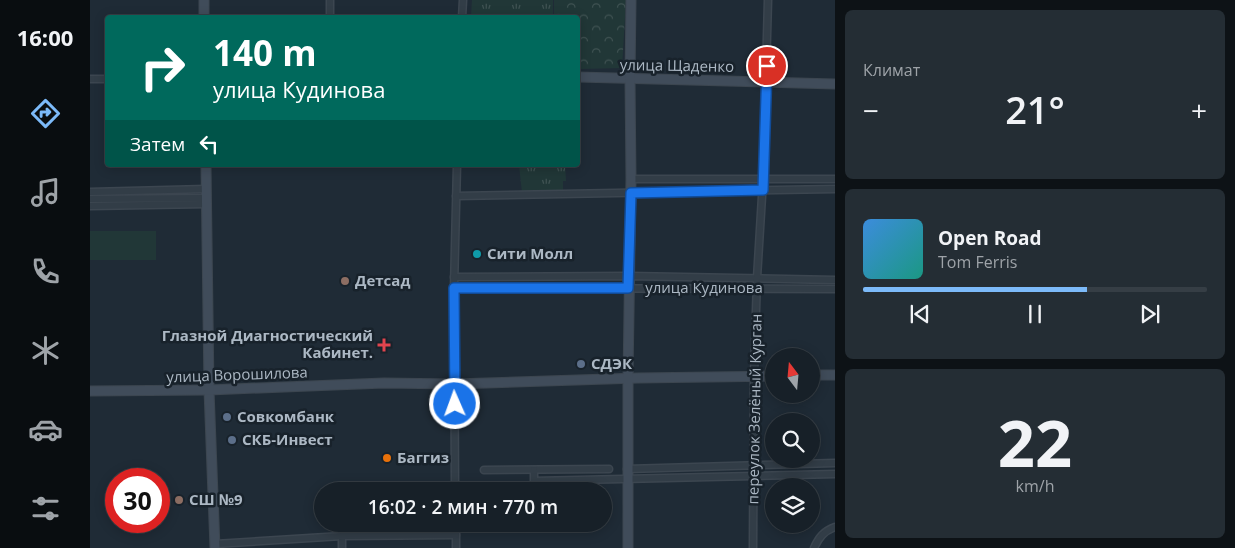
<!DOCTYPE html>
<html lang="ru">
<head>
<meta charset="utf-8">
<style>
  :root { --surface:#172028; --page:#242d34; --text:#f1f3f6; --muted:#9ea3a8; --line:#363e45; --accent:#7cbaf9 }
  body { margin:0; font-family:"Open Sans",sans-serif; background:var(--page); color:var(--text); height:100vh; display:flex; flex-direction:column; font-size:19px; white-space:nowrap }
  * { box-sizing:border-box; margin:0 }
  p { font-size:16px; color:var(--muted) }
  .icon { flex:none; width:28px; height:28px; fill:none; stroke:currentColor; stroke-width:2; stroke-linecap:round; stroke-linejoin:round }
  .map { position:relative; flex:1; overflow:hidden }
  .panel { display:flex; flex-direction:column; gap:10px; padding:10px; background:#0d1216; width:400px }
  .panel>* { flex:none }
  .hud { position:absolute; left:15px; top:15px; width:475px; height:152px; border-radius:5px; box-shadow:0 2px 12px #0003,0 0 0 1px var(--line); background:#00695c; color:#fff; overflow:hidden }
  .needle { width:32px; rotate:344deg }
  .buttons { position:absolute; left:675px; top:348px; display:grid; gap:10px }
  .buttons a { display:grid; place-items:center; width:55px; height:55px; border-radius:50%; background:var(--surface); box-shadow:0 2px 12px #0003,0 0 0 1px var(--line); font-size:25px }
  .speed { position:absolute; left:15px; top:468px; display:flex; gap:10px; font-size:25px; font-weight:700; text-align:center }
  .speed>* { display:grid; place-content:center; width:65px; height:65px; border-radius:50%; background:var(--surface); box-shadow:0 2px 12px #0003,0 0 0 1px var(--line); line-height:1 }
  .speed .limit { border:8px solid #d22; background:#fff; color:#111 }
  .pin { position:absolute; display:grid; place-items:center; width:42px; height:42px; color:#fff; margin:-21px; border:2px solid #fff; border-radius:50%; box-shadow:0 1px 5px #0007 }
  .me { position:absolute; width:55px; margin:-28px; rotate:358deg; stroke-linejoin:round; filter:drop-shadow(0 0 4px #0008) }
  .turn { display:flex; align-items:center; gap:18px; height:105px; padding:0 25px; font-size:22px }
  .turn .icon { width:65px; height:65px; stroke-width:2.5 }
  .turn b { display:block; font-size:35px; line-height:42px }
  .then { display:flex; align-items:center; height:48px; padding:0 25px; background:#0003; gap:10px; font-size:19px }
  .big { font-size:38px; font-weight:600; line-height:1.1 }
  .panel .tile { flex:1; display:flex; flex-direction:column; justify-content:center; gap:8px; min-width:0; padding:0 18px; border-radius:8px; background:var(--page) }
  .panel .dial { align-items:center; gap:0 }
  .dial b { font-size:65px; line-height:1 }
  .song { display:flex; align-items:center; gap:15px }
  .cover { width:60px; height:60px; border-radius:8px; background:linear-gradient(135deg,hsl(210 70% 55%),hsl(170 70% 35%)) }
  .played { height:5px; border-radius:2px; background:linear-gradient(90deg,var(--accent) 65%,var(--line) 65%) }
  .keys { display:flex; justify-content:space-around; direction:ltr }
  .heat { display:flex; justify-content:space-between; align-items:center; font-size:28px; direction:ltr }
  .trip { position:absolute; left:224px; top:482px; width:298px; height:50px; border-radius:25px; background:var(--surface); box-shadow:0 2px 12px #0003,0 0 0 1px var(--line); font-weight:600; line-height:50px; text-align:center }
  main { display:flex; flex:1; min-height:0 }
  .tabs { display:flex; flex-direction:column; width:90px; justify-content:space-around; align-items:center; background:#090d10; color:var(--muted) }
  .tabs .icon { width:35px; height:35px }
  .tabs .selected { color:var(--accent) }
  .tabs b { font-size:22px; color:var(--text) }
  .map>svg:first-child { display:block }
</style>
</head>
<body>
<main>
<nav class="tabs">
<b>16:00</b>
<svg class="icon selected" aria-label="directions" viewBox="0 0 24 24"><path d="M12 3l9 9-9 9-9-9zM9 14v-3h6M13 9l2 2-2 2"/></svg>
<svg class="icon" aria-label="music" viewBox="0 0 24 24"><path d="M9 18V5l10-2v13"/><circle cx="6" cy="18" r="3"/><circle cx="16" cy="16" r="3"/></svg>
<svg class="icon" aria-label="phone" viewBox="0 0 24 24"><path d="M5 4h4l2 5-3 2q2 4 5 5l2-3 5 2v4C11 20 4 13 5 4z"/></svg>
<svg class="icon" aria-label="climate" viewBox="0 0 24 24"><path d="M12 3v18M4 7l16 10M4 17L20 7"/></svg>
<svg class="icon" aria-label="car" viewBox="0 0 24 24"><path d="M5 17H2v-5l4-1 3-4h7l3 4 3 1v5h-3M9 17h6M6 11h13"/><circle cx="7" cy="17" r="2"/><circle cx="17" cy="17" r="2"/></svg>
<svg class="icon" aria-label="filters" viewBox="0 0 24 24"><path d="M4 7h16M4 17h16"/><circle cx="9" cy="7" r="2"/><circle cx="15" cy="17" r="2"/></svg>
</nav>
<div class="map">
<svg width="745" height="548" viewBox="0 0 745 548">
  <defs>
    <pattern id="grass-tufts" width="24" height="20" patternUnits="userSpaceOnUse" patternTransform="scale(1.25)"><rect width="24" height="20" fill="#213737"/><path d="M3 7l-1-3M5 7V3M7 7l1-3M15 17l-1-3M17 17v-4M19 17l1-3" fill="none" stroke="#3f5252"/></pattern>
    <pattern id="forest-crowns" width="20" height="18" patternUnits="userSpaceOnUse" patternTransform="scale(1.25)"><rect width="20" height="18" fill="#213737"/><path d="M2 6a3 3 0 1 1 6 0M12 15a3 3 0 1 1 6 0" fill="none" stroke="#3f5252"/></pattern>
  </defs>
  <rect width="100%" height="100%" fill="#1f2b36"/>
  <g fill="url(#grass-tufts)">
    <path d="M 382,0 L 463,0 L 463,17 L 381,17 Z"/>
    <path d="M 429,165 L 475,165 L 476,181 L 473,181 L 473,191 L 432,192 Z"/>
  </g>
  <path fill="url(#forest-crowns)" d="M 464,0 L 536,0 L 532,68 L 488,69 L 488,18 L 464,17 Z"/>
  <rect fill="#213737" x="0" y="231" width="66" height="29"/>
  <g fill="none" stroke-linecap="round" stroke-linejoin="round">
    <g stroke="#3c4650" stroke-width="9">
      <g id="street">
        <path d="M 240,18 L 240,0"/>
        <path d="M 372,18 L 373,0"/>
        <path d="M 0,79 L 18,79"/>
        <path d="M 541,179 L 745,179"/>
        <path d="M 0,192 L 116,189"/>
        <path d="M 366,196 L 745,189"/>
        <path d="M 0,199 L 116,198"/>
        <path d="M 0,206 L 117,204"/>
        <path d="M 364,277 L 539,276 L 745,280"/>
        <path d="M 364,288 L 745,289"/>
        <path d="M 537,469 L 745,463"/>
        <path d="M 394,470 L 519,469"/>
        <path d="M 444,470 L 444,481 L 745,474"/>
        <path d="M 365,491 L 364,288 L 367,165"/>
        <path d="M 366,524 L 366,548"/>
        <path d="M 252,536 L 252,548"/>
        <path d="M 125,544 L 252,536 L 366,535"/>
        <path d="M 663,548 L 664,376 L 667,278 L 673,180 L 678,0"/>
        <path d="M 724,548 C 729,537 734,531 745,527"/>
      </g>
    </g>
    <g stroke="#3c4650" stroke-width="11">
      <g id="secondary">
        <path d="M 114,0 L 114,18"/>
        <path d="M 488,77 L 745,84"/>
        <path d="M 116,165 L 119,390 L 125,548"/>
        <path d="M 721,375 L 745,375"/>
        <path d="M 0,391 L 119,390 L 294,383 L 365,384 L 548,378 L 684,376"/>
        <path d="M 538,548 L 538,378 L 541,179 L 540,79 L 541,0"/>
      </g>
    </g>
    <use href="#street" stroke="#323d47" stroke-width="6"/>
    <use href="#secondary" stroke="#404c5a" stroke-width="9"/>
  </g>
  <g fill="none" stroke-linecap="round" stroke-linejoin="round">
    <g stroke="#114b97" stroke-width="12">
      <path id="route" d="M 365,404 L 364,288 L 538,288 L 541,193 L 673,190 L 677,66"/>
    </g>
    <use href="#route" stroke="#1a73e8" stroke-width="9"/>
  </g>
  <circle fill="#0f9aa8" stroke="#18222b" stroke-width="2" cx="387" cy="254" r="5"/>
  <g fill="#8d6e63" stroke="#18222b" stroke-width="2">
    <circle cx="255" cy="281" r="5"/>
    <circle cx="89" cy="500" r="5"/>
  </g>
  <path fill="#e0444e" stroke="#18222b" stroke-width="2" d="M291.5 337.5h5v5h5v5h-5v5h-5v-5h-5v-5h5z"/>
  <g fill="#5c6f8a" stroke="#18222b" stroke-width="2">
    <circle cx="491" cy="364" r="5"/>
    <circle cx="137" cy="417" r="5"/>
    <circle cx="142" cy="440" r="5"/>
  </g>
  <circle fill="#e8710a" stroke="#18222b" stroke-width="2" cx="297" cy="458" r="5"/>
  <g text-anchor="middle" stroke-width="5" stroke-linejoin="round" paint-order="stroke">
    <g font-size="15" fill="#acb8c4" stroke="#18222b">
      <text transform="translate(587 66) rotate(1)" y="5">улица Щаденко</text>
      <text x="614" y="293">улица Кудинова</text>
      <text transform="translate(147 375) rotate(-2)" y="5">улица Ворошилова</text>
      <text transform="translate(665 409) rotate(-89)" y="5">переулок Зелёный Курган</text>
    </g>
    <g font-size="15" font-weight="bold" fill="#acb8c4" stroke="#18222b" text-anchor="start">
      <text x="397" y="259">Сити Молл</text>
      <text x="265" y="286">Детсад</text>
      <text x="283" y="341" text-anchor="end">Глазной Диагностический<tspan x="283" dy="17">Кабинет.</tspan></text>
      <text x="501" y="369">СДЭК</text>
      <text x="147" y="422">Совкомбанк</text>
      <text x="152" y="445">СКБ-Инвест</text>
      <text x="307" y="463">Баггиз</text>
      <text x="99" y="505">СШ №9</text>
    </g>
  </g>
</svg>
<div class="buttons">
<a><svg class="needle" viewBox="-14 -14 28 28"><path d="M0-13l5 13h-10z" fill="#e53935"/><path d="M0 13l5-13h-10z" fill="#9ea3a8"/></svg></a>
<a><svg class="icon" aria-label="search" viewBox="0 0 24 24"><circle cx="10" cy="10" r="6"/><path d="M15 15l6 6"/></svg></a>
<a><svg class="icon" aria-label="layers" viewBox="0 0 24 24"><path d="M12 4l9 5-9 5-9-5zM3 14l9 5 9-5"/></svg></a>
</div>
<div class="speed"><div class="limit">30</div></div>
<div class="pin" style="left:677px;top:66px;background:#d93025"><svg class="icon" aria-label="arrive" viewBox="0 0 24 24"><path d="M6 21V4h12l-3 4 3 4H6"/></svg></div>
<svg class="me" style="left:365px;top:404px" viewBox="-20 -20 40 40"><circle r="17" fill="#1a73e8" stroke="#fff" stroke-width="3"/><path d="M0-11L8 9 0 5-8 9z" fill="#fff"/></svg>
<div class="trip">16:02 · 2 мин · 770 m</div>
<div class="hud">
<div class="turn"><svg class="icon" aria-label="right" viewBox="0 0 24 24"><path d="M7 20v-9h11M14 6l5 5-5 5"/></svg><div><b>140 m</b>улица Кудинова</div></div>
<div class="then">Затем<svg class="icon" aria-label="left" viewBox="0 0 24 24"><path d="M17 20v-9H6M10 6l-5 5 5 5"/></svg></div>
</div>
</div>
<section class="panel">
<div class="tile"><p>Климат</p>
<div class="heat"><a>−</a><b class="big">21°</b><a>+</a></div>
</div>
<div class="tile">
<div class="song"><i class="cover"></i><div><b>Open Road</b><p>Tom Ferris</p></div></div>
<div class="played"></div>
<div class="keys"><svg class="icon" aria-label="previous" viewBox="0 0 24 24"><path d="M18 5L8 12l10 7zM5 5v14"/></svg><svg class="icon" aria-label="pause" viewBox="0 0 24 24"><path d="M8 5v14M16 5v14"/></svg><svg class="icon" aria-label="next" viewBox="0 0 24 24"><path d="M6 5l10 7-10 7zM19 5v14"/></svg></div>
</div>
<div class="tile dial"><b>22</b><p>km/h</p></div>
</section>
</main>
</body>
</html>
